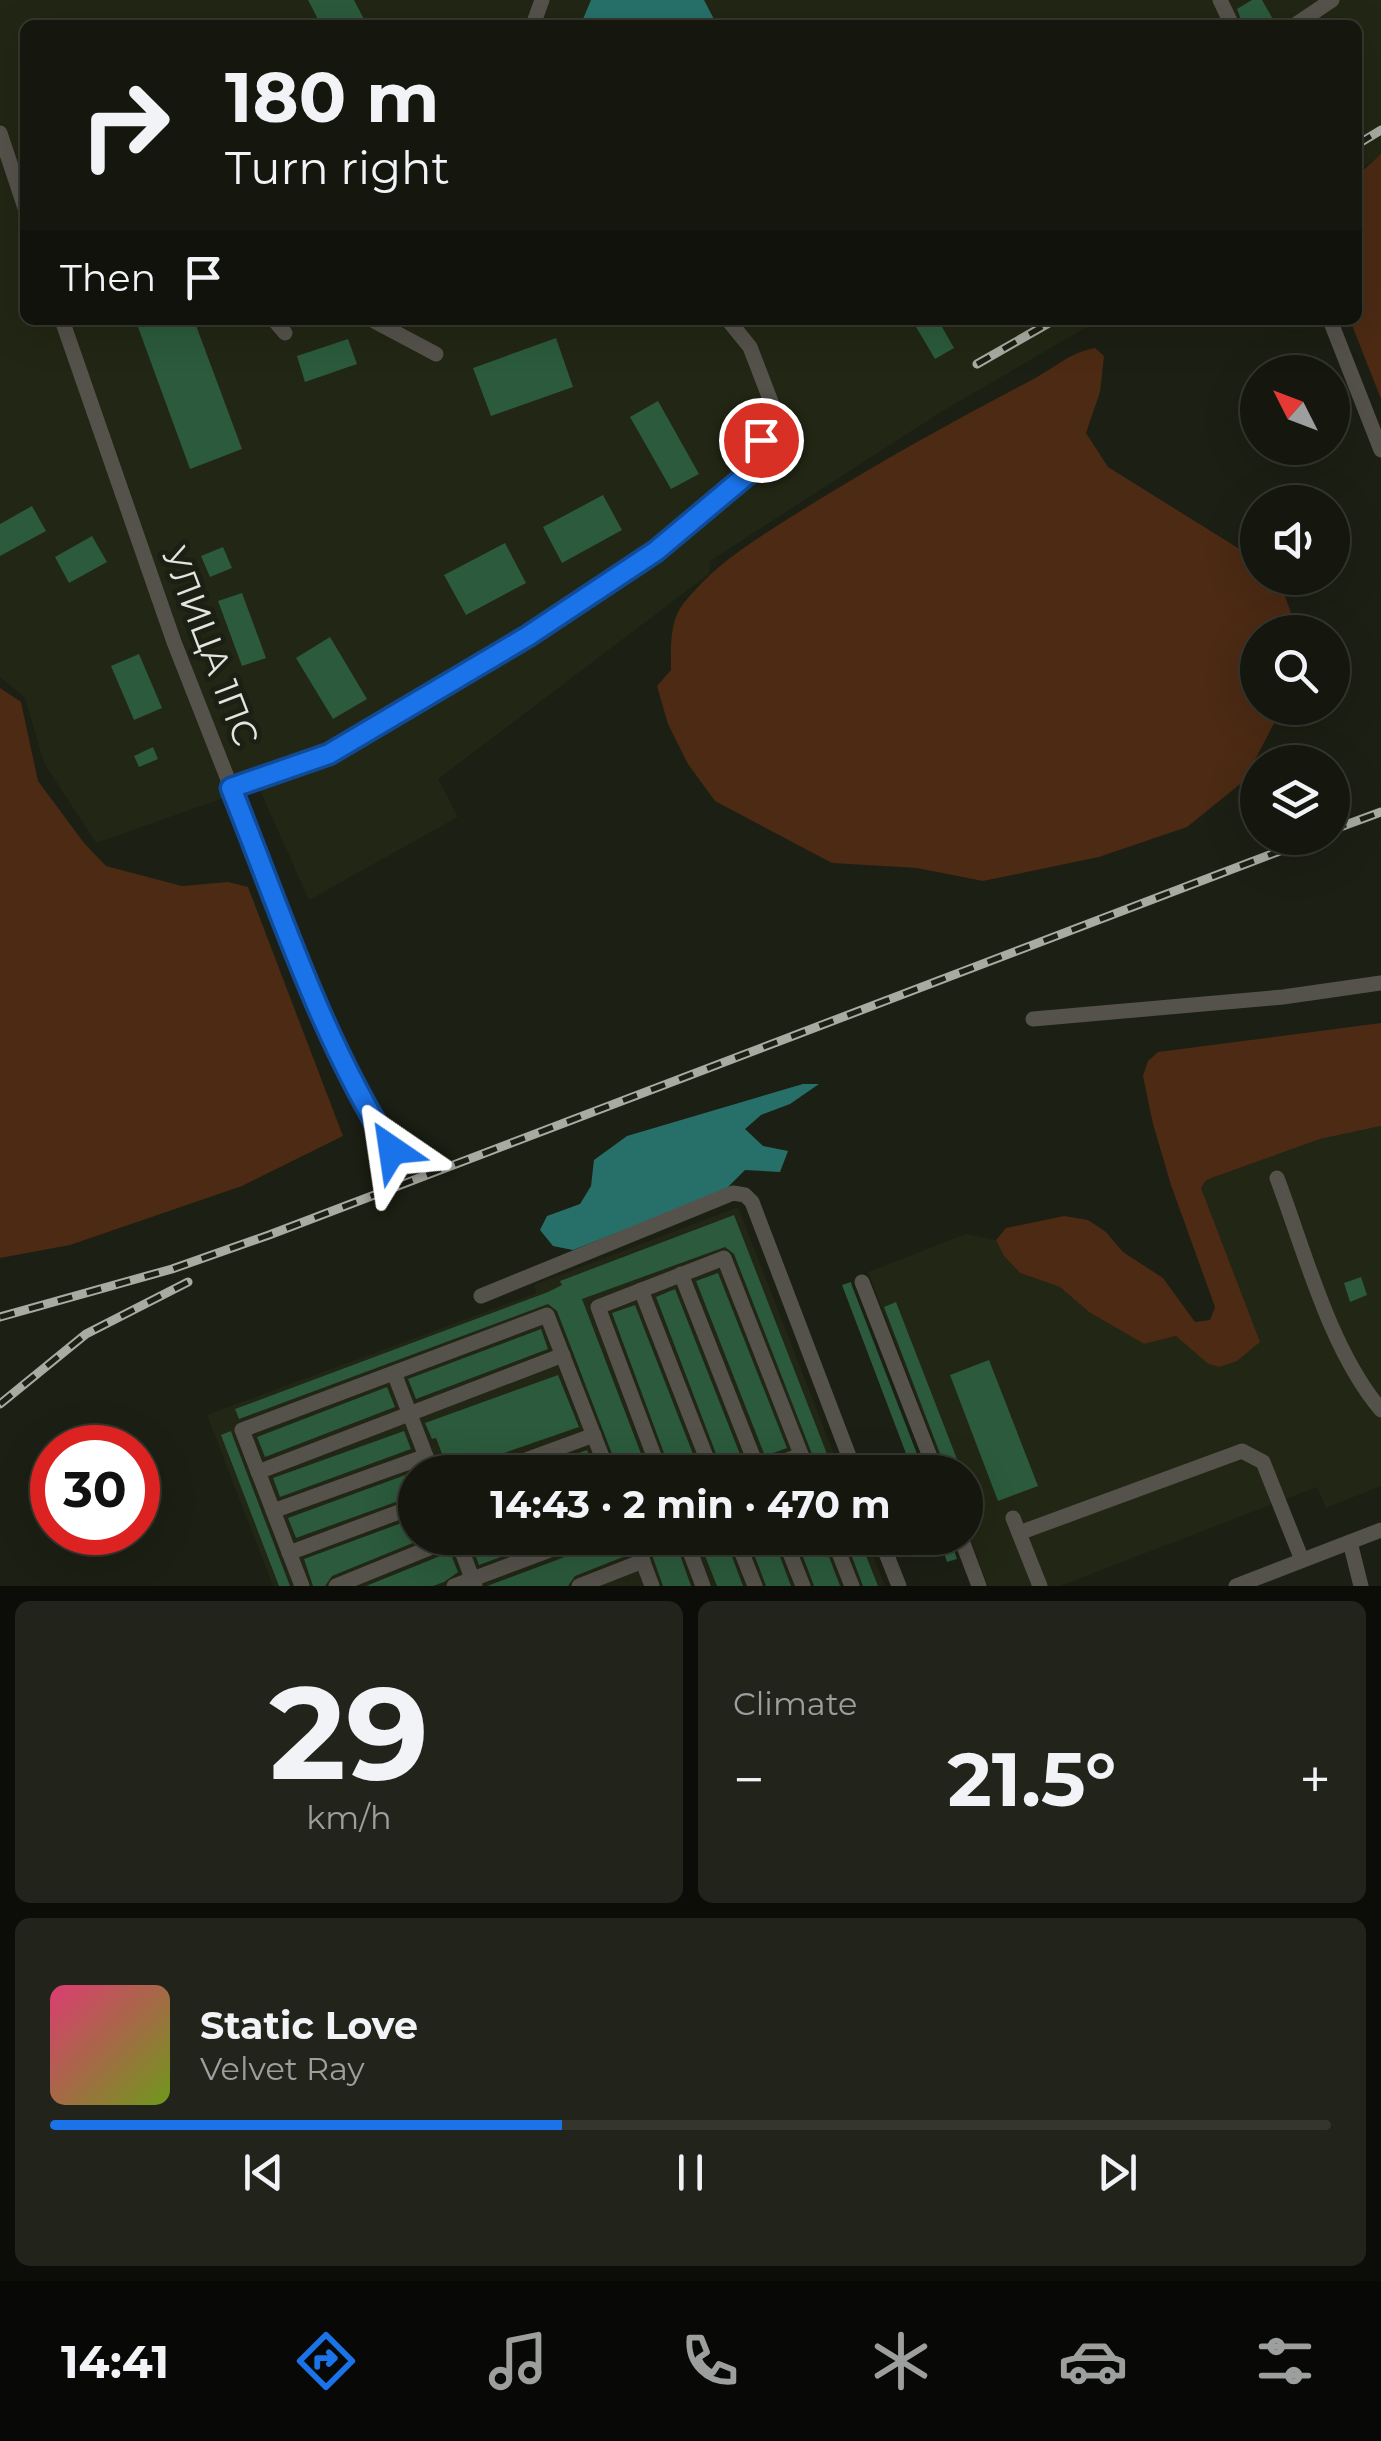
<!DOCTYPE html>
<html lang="en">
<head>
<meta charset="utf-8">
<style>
  :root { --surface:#15170e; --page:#22241c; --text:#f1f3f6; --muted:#9d9f9e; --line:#34362e; --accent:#1a73e8 }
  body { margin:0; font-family:Montserrat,sans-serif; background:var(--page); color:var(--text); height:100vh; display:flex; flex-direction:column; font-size:38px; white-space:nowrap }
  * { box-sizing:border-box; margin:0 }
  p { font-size:32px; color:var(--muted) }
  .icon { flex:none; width:55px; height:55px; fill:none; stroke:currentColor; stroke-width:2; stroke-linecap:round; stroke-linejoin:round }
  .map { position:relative; height:1586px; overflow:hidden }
  .drawer { display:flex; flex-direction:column; gap:15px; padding:15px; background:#0c0d08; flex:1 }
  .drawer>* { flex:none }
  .banner { position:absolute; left:20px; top:20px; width:1342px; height:305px; border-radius:15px; box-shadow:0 10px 40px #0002,0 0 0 2px var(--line); background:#15170e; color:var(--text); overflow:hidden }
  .needle { width:65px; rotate:312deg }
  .buttons { position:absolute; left:1240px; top:355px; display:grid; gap:20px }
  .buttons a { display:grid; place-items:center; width:110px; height:110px; border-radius:50%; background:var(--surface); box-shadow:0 10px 40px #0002,0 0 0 2px var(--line); font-size:50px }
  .speed { position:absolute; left:30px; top:1425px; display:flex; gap:20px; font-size:50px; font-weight:700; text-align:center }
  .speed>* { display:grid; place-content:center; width:130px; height:130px; border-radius:50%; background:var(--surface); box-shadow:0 10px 40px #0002,0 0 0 2px var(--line); line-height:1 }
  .speed .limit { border:15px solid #d22; background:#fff; color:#111 }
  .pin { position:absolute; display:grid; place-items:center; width:85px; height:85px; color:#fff; margin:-42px; border:5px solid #fff; border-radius:50%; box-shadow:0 2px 10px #0007 }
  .me { position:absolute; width:110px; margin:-55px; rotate:328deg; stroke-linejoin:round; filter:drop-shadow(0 0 8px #0008) }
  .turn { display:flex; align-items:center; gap:35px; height:210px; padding:0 40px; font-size:45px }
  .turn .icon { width:130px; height:130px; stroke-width:2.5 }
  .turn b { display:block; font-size:70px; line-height:85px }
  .then { display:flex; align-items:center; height:95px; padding:0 40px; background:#0003; gap:20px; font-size:38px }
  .big { font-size:75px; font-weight:700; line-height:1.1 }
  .drawer .card { flex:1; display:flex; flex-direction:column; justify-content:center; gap:15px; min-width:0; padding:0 35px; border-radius:15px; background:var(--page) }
  .drawer .dial { align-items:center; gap:0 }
  .dial b { font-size:130px; line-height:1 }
  .song { display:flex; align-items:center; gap:30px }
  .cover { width:120px; height:120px; border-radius:15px; background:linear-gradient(135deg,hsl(340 70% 55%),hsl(80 70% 35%)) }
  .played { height:10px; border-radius:5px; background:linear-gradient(90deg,var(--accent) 40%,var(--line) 40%) }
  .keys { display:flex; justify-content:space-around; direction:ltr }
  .heat { display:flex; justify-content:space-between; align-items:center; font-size:55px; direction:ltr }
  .drawer .tiles { flex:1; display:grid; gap:15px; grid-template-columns:1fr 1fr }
  .card:last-child { grid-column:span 2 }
  .trip { position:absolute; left:398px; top:1455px; width:585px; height:100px; border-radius:50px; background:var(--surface); box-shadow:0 10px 40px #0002,0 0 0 2px var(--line); font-weight:700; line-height:100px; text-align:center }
  .dock { display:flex; height:160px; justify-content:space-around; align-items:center; background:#080906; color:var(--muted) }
  .dock .icon { width:70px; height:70px }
  .dock .current { color:var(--accent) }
  .dock b { font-size:45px; color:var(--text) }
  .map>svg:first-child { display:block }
</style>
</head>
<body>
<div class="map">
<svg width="1381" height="1586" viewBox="0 0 1381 1586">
  <rect width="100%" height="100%" fill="#1c1f13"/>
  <g fill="#222614">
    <path d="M 0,0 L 1381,0 L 1381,156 L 1358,170 L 1358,25 L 25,25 L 25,320 L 1099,320 L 941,412 L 710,561 L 709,574 L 438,779 L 458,817 L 309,900 L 258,786 L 96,843 L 44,763 L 25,698 L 0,677 Z"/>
    <path d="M 1381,1126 L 1381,1486 L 1326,1508 L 1317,1487 L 1060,1586 L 988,1586 L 965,1526 L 965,1472 L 945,1472 L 868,1272 L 966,1234 L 996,1240 L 1004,1256 L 1020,1273 L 1060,1287 L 1089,1312 L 1144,1344 L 1176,1336 L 1207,1363 L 1237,1361 L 1201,1188 L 1205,1180 L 1320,1139 Z"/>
    <path d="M 738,1207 L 841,1472 L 415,1472 L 415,1538 L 866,1538 L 885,1586 L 273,1586 L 207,1415 L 536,1293 L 534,1285 Z"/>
  </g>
  <g fill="#4c2a14">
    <path d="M 1381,154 L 1381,399 L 1350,320 L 1358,320 L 1358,175 Z"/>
    <path d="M 1095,348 L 1104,356 L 1100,392 L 1086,433 L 1108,467 L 1246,553 L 1257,564 L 1258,578 L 1270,578 L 1283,591 L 1298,632 L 1258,632 L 1258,708 L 1282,708 L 1244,781 L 1187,827 L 1099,857 L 983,881 L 917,868 L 832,863 L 715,801 L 688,764 L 668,724 L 657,686 L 671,670 C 671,649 669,622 683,604 C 716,562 758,538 802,510 C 876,464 951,422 1028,382 C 1051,371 1069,352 1095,348 Z"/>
    <path d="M 0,688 L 21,702 L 38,781 L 84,843 L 106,866 L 182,886 L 228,882 L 248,887 L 343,1136 L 242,1186 L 70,1245 L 0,1258 Z"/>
    <path d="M 1381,1023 L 1381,1126 L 1320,1139 L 1206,1180 L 1201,1188 L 1260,1342 L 1237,1361 L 1219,1367 L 1207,1363 L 1176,1336 L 1144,1344 L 1089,1312 L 1060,1287 L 1020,1273 L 1004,1256 L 996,1240 L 1006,1228 L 1064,1216 L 1088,1220 L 1106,1232 L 1123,1252 L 1163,1278 L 1195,1322 L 1210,1320 L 1215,1307 L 1171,1185 L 1153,1124 L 1143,1076 L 1148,1061 L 1158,1052 Z"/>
  </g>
  <g fill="#27706a">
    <path d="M 591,0 L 704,0 L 717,25 L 577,25 L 583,19 Z"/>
    <path d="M 803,1084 L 819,1084 L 790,1104 L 761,1115 L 745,1129 L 763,1146 L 788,1151 L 780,1172 L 745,1170 L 724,1191 L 573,1250 L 553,1246 L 540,1230 L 547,1216 L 580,1204 L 591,1186 L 594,1160 L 627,1136 Z"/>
  </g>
  <g fill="#2b5a3c">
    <path d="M 308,0 L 354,0 L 367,25 L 321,25 Z"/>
    <path d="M 1252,0 L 1262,0 L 1274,21 L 1267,25 L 1243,25 L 1237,9 Z"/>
    <path d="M 155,320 L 194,320 L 242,449 L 190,469 L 138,327 Z"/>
    <path d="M 912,320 L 938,320 L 954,348 L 935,359 Z"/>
    <path d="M 556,338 L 573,387 L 491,416 L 473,368 Z"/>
    <path d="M 348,339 L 357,364 L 305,382 L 297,356 Z"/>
    <path d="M 658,401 L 699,474 L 671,489 L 630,417 Z"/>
    <path d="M 603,495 L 622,530 L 562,563 L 543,527 Z"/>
    <path d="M 32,506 L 46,531 L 0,556 L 0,524 Z"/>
    <path d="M 92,536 L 107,562 L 69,583 L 55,557 Z"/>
    <path d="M 505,543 L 526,583 L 466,615 L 444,575 Z"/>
    <path d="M 223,547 L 232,568 L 210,577 L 201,556 Z"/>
    <path d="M 242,593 L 266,658 L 242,666 L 218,601 Z"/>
    <path d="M 330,637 L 367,699 L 333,719 L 296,658 Z"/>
    <path d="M 139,654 L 162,708 L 134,720 L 111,666 Z"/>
    <path d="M 153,747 L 158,759 L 139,767 L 134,756 Z"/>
    <path d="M 734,1215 L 834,1472 L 819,1472 L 734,1254 L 725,1247 L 582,1299 L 648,1472 L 619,1472 L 557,1311 L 548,1304 L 239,1419 L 235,1409 L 548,1292 L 562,1285 L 560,1281 Z"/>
    <path d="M 718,1273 L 787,1448 L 765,1456 L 696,1281 Z"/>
    <path d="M 1361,1277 L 1367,1295 L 1350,1302 L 1344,1283 Z"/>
    <path d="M 851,1282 L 852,1286 L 924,1472 L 913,1472 L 842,1285 Z"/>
    <path d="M 675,1289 L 745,1467 L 744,1471 L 743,1468 L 723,1472 L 656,1297 Z"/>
    <path d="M 896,1302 L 948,1436 L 962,1472 L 947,1472 L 884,1307 Z"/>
    <path d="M 635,1305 L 700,1472 L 671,1472 L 612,1313 Z"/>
    <path d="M 541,1329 L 548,1349 L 416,1399 L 408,1379 Z"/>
    <path d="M 989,1360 L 1038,1486 L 998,1501 L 950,1375 Z"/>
    <path d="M 558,1375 L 579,1427 L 449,1472 L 436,1438 L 432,1439 L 425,1423 Z"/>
    <path d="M 387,1387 L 395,1407 L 265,1457 L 257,1437 Z"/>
    <path d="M 231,1431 L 232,1434 L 290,1586 L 279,1586 L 221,1435 Z"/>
    <path d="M 404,1431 L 411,1449 L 280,1497 L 273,1478 Z"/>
    <path d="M 587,1450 L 596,1472 L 530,1472 L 530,1471 Z"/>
    <path d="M 419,1470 L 415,1472 L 415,1495 L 296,1538 L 288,1518 Z"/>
    <path d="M 415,1518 L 415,1538 L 425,1538 L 332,1576 L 325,1586 L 313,1586 L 304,1559 Z"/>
    <path d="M 469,1538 L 551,1538 L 479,1565 Z"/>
    <path d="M 593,1538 L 623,1538 L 628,1555 L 575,1576 L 568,1586 L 487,1586 L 586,1549 Z"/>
    <path d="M 646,1538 L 674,1538 L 691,1586 L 663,1586 Z"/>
    <path d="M 698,1538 L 725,1538 L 743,1586 L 717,1586 Z"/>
    <path d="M 748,1538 L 773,1538 L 791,1586 L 766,1586 Z"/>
    <path d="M 796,1538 L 822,1538 L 840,1586 L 814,1586 Z"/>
    <path d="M 845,1538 L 859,1538 L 878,1586 L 863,1586 Z"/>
    <path d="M 939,1538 L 950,1538 L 957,1559 L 947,1562 Z"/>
    <path d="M 450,1552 L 458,1572 L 444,1582 L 433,1586 L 366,1586 Z"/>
  </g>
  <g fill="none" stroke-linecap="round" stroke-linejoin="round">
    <g stroke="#55524c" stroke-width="15">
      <path d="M 1220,0 L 1232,25"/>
      <path d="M 533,25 L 542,0"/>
      <path d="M 1295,25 L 1332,0"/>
      <path d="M 0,133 L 25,208"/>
      <path d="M 62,320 L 174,642 L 333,1047 L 364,1106 L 392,1149"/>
      <path d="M 274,320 L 285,333"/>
      <path d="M 372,320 L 436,354"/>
      <path d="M 1330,320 L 1381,450"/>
      <path d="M 231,787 L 329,753 L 495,657 L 657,551 L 749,473 L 773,407 L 750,347 L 728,320"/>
      <path d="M 1033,1019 L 1283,997 L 1381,983"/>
      <path d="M 1277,1178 C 1305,1252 1330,1350 1381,1410"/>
      <path d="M 681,1274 L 759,1472"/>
      <path d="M 862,1282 L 936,1472"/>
      <path d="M 641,1290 L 712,1472"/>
      <path d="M 481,1296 L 733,1193 L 745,1195 L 752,1202 L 855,1472"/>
      <path d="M 394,1373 L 432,1472"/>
      <path d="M 258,1472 L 563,1355"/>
      <path d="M 493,1472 L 594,1435"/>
      <path d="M 660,1472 L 598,1307 L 724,1258 L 808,1472"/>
      <path d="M 755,1472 L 801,1455"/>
      <path d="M 273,1511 L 426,1456"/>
      <path d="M 1013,1518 L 1040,1586"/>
      <path d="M 1019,1533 L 1242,1451 L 1263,1462 L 1302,1560"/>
      <path d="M 457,1538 L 475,1586"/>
      <path d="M 634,1538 L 652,1586"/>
      <path d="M 685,1538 L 703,1586"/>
      <path d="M 736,1538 L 755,1586"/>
      <path d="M 784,1538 L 803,1586"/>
      <path d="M 833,1538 L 852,1586"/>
      <path d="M 880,1538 L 899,1586"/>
      <path d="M 961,1538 L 979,1586"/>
      <path d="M 1350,1542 L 1361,1586"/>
      <path d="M 289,1553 L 415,1506"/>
      <path d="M 302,1586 L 242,1430 L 547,1315 L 608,1472"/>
      <path d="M 336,1586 L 454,1538"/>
      <path d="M 454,1586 L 582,1538"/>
      <path d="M 579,1586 L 643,1561"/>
      <path d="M 1236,1586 L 1381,1530"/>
    </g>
    <g stroke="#a8aba2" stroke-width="9">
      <g id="rail">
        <path d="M 1358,144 L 1381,130"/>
        <path d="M 977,364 L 1054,320"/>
        <path d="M 1332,830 L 1381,812"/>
        <path d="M 0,1317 L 172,1269 L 269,1235 L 1314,838"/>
        <path d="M 0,1404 L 86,1334 L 188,1282"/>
      </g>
    </g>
    <use href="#rail" stroke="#1c1f13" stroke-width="5" stroke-dasharray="15" stroke-linecap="butt"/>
  </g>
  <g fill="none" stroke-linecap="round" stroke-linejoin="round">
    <g stroke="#114b97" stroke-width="25">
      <path id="route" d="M 392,1150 C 321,1038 280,910 231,788 L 329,754 L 528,636 L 656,551 L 749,473 L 761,440"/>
    </g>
    <use href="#route" stroke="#1a73e8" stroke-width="18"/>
  </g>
  <g text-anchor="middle" stroke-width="10" stroke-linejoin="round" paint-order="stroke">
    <g font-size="35" fill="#e3e6de" stroke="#1c1f13">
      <text transform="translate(210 646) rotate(69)" y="12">УЛИЦА 1ПС</text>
    </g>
  </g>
</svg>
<div class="buttons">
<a><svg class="needle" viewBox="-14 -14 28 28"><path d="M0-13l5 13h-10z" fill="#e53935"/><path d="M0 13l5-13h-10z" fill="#9d9f9e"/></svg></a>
<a><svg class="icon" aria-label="sound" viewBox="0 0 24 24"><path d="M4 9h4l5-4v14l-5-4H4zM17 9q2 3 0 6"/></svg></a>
<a><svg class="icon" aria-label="search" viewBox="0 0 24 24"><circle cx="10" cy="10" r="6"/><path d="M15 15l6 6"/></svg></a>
<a><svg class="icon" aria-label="layers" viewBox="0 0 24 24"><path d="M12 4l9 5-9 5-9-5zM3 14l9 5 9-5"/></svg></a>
</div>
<div class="speed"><div class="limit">30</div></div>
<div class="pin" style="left:761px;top:440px;background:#d93025"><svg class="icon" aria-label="arrive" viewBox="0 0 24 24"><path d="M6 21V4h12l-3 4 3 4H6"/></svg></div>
<svg class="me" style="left:392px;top:1150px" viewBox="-20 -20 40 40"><path d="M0-17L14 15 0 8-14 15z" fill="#1a73e8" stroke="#fff" stroke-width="4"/></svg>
<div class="trip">14:43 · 2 min · 470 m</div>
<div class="banner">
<div class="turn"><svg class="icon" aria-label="right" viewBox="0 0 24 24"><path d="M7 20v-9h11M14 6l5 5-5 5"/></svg><div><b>180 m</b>Turn right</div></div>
<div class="then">Then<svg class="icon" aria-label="arrive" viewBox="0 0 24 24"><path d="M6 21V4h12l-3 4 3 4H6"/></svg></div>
</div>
</div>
<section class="drawer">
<div class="tiles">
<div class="card dial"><b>29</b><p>km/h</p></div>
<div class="card"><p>Climate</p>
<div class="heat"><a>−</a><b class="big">21.5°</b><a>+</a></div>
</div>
<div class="card">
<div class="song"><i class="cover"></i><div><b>Static Love</b><p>Velvet Ray</p></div></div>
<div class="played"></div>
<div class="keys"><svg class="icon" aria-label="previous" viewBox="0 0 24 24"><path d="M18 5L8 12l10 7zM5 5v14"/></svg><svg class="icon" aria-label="pause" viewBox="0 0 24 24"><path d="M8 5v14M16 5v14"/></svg><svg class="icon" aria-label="next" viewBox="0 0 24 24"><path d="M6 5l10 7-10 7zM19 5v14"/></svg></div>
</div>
</div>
</section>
<nav class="dock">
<b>14:41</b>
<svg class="icon current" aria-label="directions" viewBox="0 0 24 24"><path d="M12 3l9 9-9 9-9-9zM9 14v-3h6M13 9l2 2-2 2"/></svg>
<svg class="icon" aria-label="music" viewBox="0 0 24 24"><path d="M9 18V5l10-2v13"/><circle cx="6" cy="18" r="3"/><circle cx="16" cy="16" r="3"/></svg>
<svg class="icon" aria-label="phone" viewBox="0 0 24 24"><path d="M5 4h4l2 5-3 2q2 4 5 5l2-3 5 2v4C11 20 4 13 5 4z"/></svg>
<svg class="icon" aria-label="climate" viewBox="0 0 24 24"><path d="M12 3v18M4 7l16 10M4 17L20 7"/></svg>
<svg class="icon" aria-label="car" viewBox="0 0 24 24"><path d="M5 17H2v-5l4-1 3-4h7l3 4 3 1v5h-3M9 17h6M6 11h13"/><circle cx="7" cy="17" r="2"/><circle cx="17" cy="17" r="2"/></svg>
<svg class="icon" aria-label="filters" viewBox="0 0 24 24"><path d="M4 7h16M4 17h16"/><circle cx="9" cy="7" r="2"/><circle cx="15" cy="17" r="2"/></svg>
</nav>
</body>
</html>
